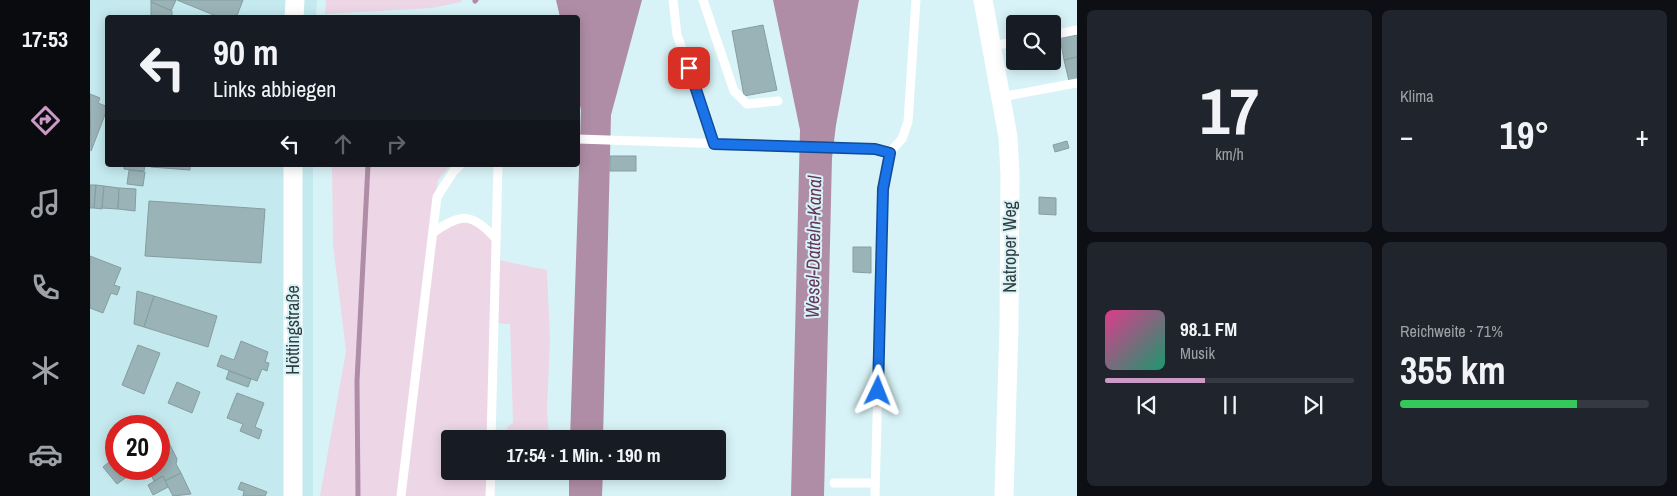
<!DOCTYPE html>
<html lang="de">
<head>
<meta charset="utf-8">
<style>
  :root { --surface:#171b24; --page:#20242c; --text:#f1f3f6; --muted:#9ea1a6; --line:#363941; --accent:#cb9ac6 }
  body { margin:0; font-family:"Archivo Narrow",sans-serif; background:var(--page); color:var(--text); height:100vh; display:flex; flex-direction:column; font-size:19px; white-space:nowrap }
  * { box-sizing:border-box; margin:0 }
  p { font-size:16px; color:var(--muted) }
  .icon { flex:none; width:28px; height:28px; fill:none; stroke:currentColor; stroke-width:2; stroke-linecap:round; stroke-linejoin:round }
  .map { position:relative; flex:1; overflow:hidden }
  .sheet { display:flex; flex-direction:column; gap:10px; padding:10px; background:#0d0f14; width:600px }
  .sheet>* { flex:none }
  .hud { position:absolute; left:15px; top:15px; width:475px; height:152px; border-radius:5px; box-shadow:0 2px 12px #0003; background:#171b24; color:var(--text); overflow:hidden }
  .fabs { position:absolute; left:916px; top:15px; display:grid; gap:10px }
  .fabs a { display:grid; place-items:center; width:55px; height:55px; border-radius:5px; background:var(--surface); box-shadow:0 2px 12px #0003; font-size:25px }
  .speed { position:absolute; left:15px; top:415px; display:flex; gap:10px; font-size:25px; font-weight:700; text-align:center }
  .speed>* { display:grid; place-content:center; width:65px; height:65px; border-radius:50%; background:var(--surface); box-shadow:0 2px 12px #0003; line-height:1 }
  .speed .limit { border:8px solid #d22; background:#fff; color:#111 }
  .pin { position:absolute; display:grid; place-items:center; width:42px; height:42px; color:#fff; margin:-21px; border-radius:10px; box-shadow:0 2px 8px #0006 }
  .me { position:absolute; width:55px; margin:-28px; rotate:2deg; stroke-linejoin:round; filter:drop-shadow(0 0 4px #0008) }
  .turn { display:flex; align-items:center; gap:18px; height:105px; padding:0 25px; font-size:22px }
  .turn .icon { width:65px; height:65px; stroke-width:2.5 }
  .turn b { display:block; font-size:35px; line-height:42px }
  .lanes { display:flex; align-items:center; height:48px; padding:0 25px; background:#0003; justify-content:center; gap:25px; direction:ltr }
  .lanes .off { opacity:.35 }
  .big { font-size:38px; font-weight:800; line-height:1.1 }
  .sheet .tile { flex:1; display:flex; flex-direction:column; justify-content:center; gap:8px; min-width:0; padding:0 18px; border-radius:8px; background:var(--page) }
  .sheet .dial { align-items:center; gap:0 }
  .dial b { font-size:65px; line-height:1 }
  .song { display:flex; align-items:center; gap:15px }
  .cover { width:60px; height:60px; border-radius:8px; background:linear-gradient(135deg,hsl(330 70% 55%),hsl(160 70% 35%)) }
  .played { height:5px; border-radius:2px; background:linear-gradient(90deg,var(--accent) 40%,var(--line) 40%) }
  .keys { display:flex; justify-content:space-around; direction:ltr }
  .heat { display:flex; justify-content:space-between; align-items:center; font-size:28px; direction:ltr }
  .charge { height:8px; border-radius:4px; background:linear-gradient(90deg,#34c759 71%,var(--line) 0) }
  .sheet .tiles { flex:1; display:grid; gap:10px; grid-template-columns:repeat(2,1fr) }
  .trip { position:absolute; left:351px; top:430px; width:285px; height:50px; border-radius:5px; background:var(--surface); box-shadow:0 2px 12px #0003; font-weight:800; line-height:50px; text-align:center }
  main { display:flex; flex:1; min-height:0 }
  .tab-bar { display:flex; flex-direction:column; width:90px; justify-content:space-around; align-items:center; background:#090b0e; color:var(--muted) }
  .tab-bar .icon { width:35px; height:35px }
  .tab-bar .current { color:var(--accent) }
  .tab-bar b { font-size:22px; color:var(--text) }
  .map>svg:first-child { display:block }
</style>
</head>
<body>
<main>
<nav class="tab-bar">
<b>17:53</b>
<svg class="icon current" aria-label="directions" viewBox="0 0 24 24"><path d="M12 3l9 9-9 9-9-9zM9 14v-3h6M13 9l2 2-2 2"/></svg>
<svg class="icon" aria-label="music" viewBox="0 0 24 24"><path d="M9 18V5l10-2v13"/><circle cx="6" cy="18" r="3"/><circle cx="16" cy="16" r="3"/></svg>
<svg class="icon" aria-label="phone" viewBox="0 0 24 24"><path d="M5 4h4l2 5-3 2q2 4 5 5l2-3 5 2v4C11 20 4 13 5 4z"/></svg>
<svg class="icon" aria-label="climate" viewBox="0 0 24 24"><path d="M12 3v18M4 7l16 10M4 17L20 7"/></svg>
<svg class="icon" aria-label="car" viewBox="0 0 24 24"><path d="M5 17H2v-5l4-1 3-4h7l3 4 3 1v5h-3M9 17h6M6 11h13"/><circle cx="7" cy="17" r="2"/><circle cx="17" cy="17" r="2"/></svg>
</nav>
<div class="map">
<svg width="987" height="496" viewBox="0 0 987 496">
  <rect width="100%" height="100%" fill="#d8f3f7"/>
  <path fill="#c4e9ee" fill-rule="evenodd" d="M 0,0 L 227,0 L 226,17 L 18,18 L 18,165 L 223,165 L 223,496 L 0,496 ZM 26,426 L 69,426 L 69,469 L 26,469 Z"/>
  <g fill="#edd7e7">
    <path d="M 236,0 L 371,0 L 371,2 L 342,8 L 235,14 Z"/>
    <path d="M 242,165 L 360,165 L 348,180 L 345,196 L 308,496 L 230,496 L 256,351 L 243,245 Z"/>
    <path d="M 380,220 L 404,240 L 404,259 L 457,270 L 460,339 L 457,410 L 459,439 L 419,439 L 417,427 L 423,423 L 420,324 L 402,323 L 400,439 L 360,439 L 360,471 L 399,471 L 397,496 L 314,496 L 346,234 L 362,221 Z"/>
  </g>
  <g fill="#af8da6">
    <path d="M 466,0 L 552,0 L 521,115 L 513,439 L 480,439 L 491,110 L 488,96 L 488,18 L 470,17 Z"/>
    <path d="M 683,0 L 769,0 L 746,125 L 742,158 L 734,496 L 701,496 L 710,130 Z"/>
    <path d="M 479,471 L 513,471 L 512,496 L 479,496 Z"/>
  </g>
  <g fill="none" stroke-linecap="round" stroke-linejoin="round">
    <g stroke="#af8da6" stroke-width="5">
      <path d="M 385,1 L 386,0"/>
      <path d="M 268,496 L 267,381 L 278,165"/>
    </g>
  </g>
  <g fill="#9ab3b7" stroke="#849da1">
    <path d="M 61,0 L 86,0 L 81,11 L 61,2 Z"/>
    <path d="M 87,0 L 153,0 L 146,18 L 131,18 Z"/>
    <path d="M 61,2 L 82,11 L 82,18 L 61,18 Z"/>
    <path d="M 673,25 L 687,90 L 654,96 L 642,31 Z"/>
    <path d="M 987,35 L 987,57 L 974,60 L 970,38 Z"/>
    <path d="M 987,57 L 987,80 L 979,81 L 974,60 Z"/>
    <path d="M 0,94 L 10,98 L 8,103 L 18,107 L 1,151 Z"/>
    <path d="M 977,141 L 979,148 L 965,152 L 963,145 Z"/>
    <rect x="520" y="156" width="26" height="15"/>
    <path d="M 34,165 L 55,165 L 54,171 L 34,169 Z"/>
    <path d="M 61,165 L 100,165 L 100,170 L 61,167 Z"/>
    <path d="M 39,170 L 55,172 L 53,186 L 37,184 Z"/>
    <path d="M 0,185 L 6,185 L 4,208 L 0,208 Z"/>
    <path d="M 6,185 L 14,186 L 12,209 L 4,208 Z"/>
    <path d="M 14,186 L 29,188 L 28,209 L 12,208 Z"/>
    <path d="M 29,188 L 46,189 L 45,211 L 28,209 Z"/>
    <path d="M 949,197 L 966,198 L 966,215 L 949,214 Z"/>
    <path d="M 59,201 L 175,209 L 171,263 L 55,256 Z"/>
    <path d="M 763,247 L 781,247 L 781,273 L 763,272 Z"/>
    <path d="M 0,256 L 31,268 L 24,285 L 30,287 L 27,295 L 21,293 L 13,313 L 0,308 Z"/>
    <path d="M 47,291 L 64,296 L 54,327 L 44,324 Z"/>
    <path d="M 64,296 L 127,316 L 118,347 L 54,327 Z"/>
    <path d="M 151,341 L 178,352 L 175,362 L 179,363 L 177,371 L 172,369 L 167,381 L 127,366 L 131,355 L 144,360 Z"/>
    <path d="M 48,345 L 70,353 L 54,394 L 32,385 Z"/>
    <path d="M 139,371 L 161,379 L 158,387 L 136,379 Z"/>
    <path d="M 87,382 L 110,392 L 102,413 L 78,403 Z"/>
    <path d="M 147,393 L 174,403 L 165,427 L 172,430 L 169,439 L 150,431 L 153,424 L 137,418 Z"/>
    <path d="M 78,441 L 87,459 L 86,464 L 91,473 L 75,481 L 73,476 L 64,481 L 58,469 L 69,469 L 69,445 Z"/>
    <path d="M 24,458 L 26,469 L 33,469 L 38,476 L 27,484 L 13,467 Z"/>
    <path d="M 91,473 L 101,494 L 83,496 L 75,481 Z"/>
    <path d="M 73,476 L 78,487 L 63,495 L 58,485 Z"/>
    <path d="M 151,482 L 177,492 L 175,496 L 153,496 L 154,491 L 148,489 Z"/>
  </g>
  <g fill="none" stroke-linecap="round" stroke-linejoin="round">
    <g stroke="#fff" stroke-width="9">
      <path d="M 583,0 L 587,35 L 612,102 L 624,144"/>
      <path d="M 613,0 L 644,91 L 657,104 L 688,101"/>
      <path d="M 962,35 L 987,30"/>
      <path d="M 901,46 L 925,42"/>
      <path d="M 911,97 L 987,83"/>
      <path d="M 488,139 L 785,149 L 799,153"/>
      <path d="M 343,233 C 371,212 383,213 406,239"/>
      <path d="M 401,439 L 408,165"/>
      <path d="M 744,483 L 785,483"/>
      <path d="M 311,496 L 347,197 L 363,172 L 370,165"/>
      <path d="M 400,496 L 401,471"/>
      <path d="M 785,496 L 793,189 L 799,153 L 812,139 L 818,122 L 826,0"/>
    </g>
    <g stroke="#fff" stroke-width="19">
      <path d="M 893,0 L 918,137 L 920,174 L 919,325 L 914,496"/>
      <path d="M 204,18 L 205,0"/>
      <path d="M 203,496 L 203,165"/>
    </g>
  </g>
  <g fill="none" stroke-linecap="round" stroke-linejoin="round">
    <g stroke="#114b97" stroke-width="12">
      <path id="route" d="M 599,68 L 624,144 L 785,149 L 800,153 L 793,189 L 788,391"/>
    </g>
    <use href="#route" stroke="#1a73e8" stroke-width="9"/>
  </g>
  <g text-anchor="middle" stroke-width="4" stroke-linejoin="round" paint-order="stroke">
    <g font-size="18" fill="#323c3e" stroke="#d8f3f7">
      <text transform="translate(920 247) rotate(-90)" y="6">Natroper Weg</text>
      <text transform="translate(203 330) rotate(-90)" y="6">Höttingstraße</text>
    </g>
    <g font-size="19" font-style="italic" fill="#65375b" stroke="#d8f3f7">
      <text transform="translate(723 247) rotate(-89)" y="7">Wesel-Datteln-Kanal</text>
    </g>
  </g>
</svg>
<div class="fabs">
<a><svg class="icon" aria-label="search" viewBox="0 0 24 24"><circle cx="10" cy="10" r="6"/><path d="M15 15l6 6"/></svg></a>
</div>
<div class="speed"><div class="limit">20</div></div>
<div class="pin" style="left:599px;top:68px;background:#d93025"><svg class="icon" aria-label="arrive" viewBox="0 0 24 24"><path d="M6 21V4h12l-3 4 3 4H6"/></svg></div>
<svg class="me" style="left:788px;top:391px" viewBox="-20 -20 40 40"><path d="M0-17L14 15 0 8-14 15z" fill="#1a73e8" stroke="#fff" stroke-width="4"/></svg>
<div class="trip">17:54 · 1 Min. · 190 m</div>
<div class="hud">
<div class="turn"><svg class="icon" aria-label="left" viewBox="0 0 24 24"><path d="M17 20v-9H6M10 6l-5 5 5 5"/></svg><div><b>90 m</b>Links abbiegen</div></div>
<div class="lanes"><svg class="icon" aria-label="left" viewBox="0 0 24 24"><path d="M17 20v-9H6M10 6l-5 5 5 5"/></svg><svg class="icon off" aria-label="ahead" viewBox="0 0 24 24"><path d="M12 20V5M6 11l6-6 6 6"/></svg><svg class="icon off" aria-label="right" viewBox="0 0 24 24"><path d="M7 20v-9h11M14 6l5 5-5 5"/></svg></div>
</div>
</div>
<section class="sheet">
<div class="tiles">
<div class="tile dial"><b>17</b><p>km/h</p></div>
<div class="tile"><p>Klima</p>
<div class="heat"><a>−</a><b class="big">19°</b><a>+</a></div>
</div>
<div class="tile">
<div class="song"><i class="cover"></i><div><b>98.1 FM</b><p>Musik</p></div></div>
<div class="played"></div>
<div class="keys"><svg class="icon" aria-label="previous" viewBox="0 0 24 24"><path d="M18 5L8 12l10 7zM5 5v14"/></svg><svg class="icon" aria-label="pause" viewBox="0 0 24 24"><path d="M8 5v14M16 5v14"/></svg><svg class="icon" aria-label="next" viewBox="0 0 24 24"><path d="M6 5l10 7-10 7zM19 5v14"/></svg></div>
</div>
<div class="tile"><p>Reichweite · 71%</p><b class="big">355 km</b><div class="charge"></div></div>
</div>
</section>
</main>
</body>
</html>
